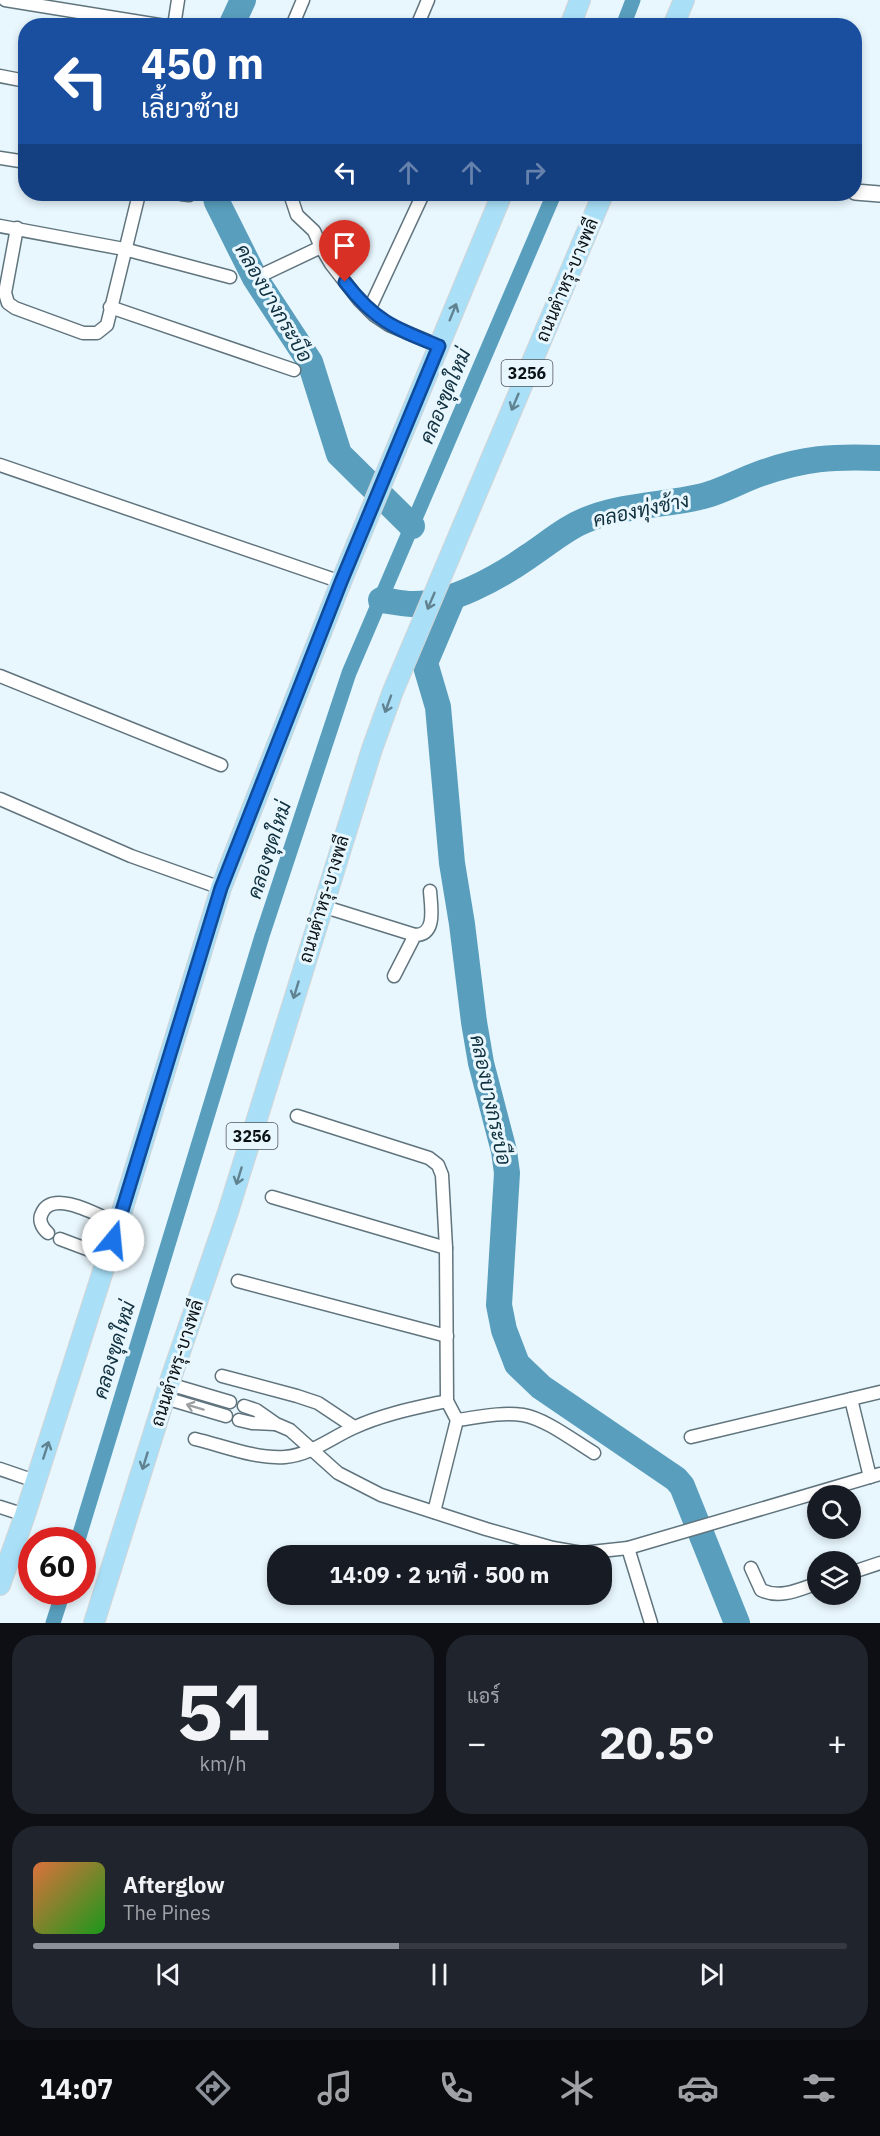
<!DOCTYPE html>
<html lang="th">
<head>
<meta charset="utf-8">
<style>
  :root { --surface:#171b24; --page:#20242c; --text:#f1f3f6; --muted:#9ea1a6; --line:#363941; --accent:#8c9099 }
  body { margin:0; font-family:"IBM Plex Sans",Sarabun,sans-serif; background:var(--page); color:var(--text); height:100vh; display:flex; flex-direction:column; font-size:22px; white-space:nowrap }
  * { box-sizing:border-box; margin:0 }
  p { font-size:20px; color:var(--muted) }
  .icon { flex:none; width:33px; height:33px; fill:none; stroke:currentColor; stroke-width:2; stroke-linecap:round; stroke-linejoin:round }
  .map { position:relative; height:1623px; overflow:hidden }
  .side { display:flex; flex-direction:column; gap:12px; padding:12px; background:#0d0f14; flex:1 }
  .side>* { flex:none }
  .hud { position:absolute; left:18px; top:18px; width:844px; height:183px; border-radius:24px; box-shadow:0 3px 9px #0003; background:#1a4fa0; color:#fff; overflow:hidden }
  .fabs { position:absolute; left:807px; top:1485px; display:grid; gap:12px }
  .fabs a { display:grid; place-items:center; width:54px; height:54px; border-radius:50%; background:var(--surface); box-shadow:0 3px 9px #0003; font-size:30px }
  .speed { position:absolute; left:18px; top:1527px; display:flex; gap:12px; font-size:30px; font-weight:700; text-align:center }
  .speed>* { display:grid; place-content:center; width:78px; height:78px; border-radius:50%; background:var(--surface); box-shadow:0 3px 9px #0003; line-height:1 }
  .speed .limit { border:9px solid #d22; background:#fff; color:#111 }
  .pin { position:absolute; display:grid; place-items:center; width:51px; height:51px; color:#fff; margin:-62px -26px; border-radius:50% 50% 50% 0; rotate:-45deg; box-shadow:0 0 6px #0007 }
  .pin .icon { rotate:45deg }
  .me { position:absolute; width:66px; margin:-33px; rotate:17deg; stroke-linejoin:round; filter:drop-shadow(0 0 4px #0008) }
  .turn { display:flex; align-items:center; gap:21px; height:126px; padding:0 24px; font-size:27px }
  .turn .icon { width:78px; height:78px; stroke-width:2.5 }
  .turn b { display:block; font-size:42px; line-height:51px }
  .lanes { display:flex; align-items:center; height:57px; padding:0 24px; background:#0003; justify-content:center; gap:30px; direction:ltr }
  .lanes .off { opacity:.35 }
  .big { font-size:45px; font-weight:700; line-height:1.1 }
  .side .card { flex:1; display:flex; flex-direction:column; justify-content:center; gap:9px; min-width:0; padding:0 21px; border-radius:24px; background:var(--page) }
  .side .dial { align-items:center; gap:0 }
  .dial b { font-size:78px; line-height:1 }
  .song { display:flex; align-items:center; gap:18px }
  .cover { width:72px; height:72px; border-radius:9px; background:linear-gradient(135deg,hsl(20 70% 55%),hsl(120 70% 35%)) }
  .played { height:6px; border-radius:3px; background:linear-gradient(90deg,var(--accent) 45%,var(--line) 45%) }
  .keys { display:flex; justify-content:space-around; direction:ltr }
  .heat { display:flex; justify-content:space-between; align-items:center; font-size:33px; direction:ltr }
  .side .tiles { flex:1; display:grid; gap:12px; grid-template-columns:1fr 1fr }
  .card:last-child { grid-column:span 2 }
  .trip { position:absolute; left:267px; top:1545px; width:345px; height:60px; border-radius:24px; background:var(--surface); box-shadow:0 3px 9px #0003; font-weight:700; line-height:60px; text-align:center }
  .menu { display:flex; height:96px; justify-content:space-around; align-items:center; background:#090b0e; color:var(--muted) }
  .menu .icon { width:42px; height:42px }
  .menu .current { color:var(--accent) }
  .menu b { font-size:27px; color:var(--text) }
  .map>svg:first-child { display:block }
</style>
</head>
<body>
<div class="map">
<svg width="880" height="1623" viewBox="0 0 880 1623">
  <rect width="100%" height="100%" fill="#e8f6fd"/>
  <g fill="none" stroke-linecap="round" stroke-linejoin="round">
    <g stroke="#599fbd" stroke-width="15">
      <path d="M 623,26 L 633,0"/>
      <path d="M 78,1540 L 262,936 L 349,673 L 554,194"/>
      <path d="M 53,1623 L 63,1592"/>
    </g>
    <g stroke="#599fbd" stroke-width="26">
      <path d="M 231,26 L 243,0"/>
      <path d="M 215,194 L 217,202 L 255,278 L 310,362 L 339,454 L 412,526"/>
      <path d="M 453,597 L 425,663 L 438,707 L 452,863 L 462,924 L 474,1022 L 481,1063 L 504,1151 L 507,1173 L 499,1305 L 504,1330 L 517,1364 L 541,1387 L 676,1479 L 682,1486 L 737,1623"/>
      <path d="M 381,600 C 391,601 402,604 412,604 C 450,605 499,577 529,556 C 550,542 568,526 591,518 C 626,505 664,505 699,497 C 720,493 739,481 759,474 C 803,458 834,456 880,458"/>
    </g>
    <g stroke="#60747e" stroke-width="15">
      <g id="minor">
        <path d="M 5,0 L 165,26"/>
        <path d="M 174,26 L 178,0"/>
        <path d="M 292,26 L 303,0"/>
        <path d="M 417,26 L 428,0"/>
        <path d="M 0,76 L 26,81"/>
        <path d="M 0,158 L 26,162"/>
        <path d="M 181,194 L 189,195"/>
        <path d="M 290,194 L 297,215 L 314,231 L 321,247 L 331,264 L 359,300 L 374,315 L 389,325 L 439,346"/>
        <path d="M 0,226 L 124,249 L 230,277"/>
        <path d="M 17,228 L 5,293 L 8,303 L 15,308 L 83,333 L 97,333 L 107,325 L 139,194"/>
        <path d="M 264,274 L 321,247"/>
        <path d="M 110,307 L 294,370"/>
        <path d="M 369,310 L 423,194"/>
        <path d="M 0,465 L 341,582"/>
        <path d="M 0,676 L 221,765"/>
        <path d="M 0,799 L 131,856 L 221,888"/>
        <path d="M 322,906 L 415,935"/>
        <path d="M 394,976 L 415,935 C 437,935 431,907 430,891"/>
        <path d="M 297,1116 L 429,1158 L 438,1165 L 442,1175 L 446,1248 L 447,1401 L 457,1420 C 479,1417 501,1412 523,1415 C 546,1419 574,1441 594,1453"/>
        <path d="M 272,1197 L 446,1248"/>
        <path d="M 48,1233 C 42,1228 38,1220 42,1213 C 53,1188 101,1217 118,1224"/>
        <path d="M 60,1239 L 108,1257"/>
        <path d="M 238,1281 L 447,1336"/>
        <path d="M 222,1376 L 297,1396 L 318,1403 L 354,1427"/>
        <path d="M 169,1384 L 230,1402"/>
        <path d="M 165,1398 L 226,1416"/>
        <path d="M 851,1399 L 870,1477"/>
        <path d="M 244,1406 L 256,1410 L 276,1424 L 290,1430 L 338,1473 L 381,1495 L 486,1529 L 553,1548 L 582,1553 L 628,1548 L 880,1474"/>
        <path d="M 239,1420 L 252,1423 L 275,1424"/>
        <path d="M 691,1437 L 880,1392"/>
        <path d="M 195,1439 C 224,1446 255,1459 285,1457 C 310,1455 331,1438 353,1428 C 383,1414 415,1408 447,1401"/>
        <path d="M 0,1469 L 35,1481"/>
        <path d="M 0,1507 L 25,1515"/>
        <path d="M 434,1512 L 457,1420"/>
        <path d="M 628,1548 L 651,1623"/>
        <path d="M 751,1568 L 761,1590 C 780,1599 798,1590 818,1583"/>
        <path d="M 850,1573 L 880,1563"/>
      </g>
    </g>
    <g stroke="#60747e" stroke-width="18">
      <path id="tertiary" d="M 855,192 L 880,194"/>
    </g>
    <g stroke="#d3d4d5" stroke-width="22">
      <g id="primary">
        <path d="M 570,26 L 580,0"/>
        <path d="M 673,26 L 684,0"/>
        <path d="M 0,1585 L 25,1515 L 118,1224 L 221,888 L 341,582 L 502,194"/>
        <path d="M 94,1623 L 169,1384 L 228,1212 L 372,749 L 393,691 L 603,194"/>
      </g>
    </g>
    <use href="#minor" stroke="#fff" stroke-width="12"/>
    <use href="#tertiary" stroke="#fff" stroke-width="15"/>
    <use href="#primary" stroke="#a9e0f8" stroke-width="20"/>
  </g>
  <defs><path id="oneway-shaft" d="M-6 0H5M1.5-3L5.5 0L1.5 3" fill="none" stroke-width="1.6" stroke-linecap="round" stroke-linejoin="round" transform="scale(1.5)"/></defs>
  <g stroke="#618391">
    <use href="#oneway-shaft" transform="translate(453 312) rotate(-68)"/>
    <use href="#oneway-shaft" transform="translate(515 402) rotate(113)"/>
    <use href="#oneway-shaft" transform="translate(431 601) rotate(113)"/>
    <use href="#oneway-shaft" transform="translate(388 704) rotate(110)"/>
    <use href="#oneway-shaft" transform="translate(296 990) rotate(107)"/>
    <use href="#oneway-shaft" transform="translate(239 1176) rotate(107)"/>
    <use href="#oneway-shaft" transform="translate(46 1450) rotate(-72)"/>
    <use href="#oneway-shaft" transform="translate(145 1461) rotate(107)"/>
  </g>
  <use stroke="#9da0a1" href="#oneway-shaft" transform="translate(195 1407) rotate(-163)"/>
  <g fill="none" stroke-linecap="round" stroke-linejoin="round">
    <g stroke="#114b97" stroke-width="15">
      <path id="route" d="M 113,1240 L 221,888 L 341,582 L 439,346 C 394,328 375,321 345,282"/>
    </g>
    <use href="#route" stroke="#1a73e8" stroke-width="10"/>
  </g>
  <g text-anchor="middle" stroke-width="6" stroke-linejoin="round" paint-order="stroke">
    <g fill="#e8f6fd" stroke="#4c565a" stroke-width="1.5">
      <rect x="501.5" y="360" width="51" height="26" rx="4.5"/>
      <rect x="226.5" y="1123" width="51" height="26" rx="4.5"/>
    </g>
    <g font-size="16" font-weight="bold" fill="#091114">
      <text x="527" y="379">3256</text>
      <text x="252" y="1142">3256</text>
    </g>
    <g font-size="18" fill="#091114" stroke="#e8f6fd">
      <text transform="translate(567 280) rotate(-67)" y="6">ถนนตำหรุ-บางพลี</text>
      <text transform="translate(324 899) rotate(-73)" y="6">ถนนตำหรุ-บางพลี</text>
      <text transform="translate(177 1363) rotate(-72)" y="6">ถนนตำหรุ-บางพลี</text>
    </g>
    <g font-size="20" font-style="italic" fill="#0f303e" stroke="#e8f6fd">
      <text transform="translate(274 303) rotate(60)" y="7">คลองบางกระบือ</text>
      <text transform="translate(445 396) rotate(-67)" y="7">คลองขุดใหม่</text>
      <text transform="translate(641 510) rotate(-12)" y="7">คลองทุ่งช้าง</text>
      <text transform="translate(269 850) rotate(-72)" y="7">คลองขุดใหม่</text>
      <text transform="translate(491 1100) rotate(78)" y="7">คลองบางกระบือ</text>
      <text transform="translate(114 1350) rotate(-73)" y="7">คลองขุดใหม่</text>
    </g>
  </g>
</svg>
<div class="fabs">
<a><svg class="icon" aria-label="search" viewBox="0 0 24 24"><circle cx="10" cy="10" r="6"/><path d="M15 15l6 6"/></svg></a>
<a><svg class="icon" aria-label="layers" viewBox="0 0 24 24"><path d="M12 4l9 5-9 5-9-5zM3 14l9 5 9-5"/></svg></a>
</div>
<div class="speed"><div class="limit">60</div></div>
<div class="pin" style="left:345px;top:282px;background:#d93025"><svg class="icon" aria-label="arrive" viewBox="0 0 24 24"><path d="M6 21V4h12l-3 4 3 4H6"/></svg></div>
<svg class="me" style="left:113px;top:1240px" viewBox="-20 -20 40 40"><circle r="19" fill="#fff"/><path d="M0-13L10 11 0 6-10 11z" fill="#1a73e8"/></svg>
<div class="trip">14:09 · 2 นาที · 500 m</div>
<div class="hud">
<div class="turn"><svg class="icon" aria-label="left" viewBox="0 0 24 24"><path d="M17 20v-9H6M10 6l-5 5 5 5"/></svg><div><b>450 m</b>เลี้ยวซ้าย</div></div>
<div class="lanes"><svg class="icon" aria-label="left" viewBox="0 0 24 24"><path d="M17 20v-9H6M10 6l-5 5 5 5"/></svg><svg class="icon off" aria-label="ahead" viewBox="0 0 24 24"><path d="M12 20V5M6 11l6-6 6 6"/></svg><svg class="icon off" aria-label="ahead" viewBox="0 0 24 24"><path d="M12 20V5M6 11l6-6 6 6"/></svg><svg class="icon off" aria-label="right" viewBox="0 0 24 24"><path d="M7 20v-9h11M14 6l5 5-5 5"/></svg></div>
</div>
</div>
<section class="side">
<div class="tiles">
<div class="card dial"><b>51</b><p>km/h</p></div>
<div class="card"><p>แอร์</p>
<div class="heat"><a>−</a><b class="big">20.5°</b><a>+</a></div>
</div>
<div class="card">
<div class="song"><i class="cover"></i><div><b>Afterglow</b><p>The Pines</p></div></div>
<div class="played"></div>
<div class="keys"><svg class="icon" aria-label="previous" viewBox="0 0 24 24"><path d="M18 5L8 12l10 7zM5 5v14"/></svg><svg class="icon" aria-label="pause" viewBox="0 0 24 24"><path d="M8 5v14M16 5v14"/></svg><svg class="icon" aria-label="next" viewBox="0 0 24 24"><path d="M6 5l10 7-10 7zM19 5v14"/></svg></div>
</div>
</div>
</section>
<nav class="menu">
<b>14:07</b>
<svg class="icon current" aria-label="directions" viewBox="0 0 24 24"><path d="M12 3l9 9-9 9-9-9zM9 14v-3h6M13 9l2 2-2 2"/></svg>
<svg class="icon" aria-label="music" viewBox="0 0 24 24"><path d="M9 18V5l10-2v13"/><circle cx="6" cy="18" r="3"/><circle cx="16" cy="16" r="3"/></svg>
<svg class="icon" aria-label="phone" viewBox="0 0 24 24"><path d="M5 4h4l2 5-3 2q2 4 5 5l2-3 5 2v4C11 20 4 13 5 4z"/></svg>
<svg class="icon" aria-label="climate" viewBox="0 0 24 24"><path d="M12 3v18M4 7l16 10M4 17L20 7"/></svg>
<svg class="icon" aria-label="car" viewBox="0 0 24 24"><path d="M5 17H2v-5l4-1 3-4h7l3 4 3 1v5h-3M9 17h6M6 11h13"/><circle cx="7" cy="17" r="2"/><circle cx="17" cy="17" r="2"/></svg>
<svg class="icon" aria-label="filters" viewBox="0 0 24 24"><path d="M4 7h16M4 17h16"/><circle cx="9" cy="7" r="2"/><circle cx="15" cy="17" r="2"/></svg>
</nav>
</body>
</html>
